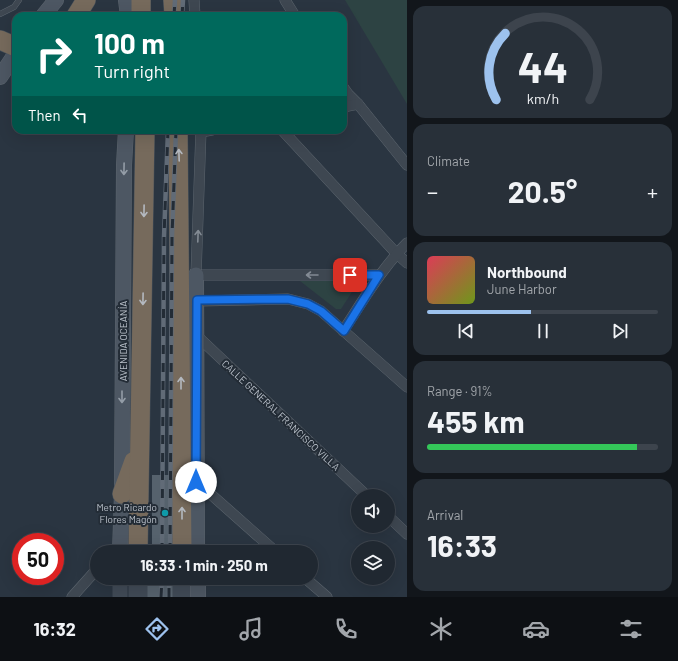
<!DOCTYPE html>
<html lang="en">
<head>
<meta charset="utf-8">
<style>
  :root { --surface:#202831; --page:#283039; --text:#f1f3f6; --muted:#a2a6ab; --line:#3d444d; --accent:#9dc2ee }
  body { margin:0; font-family:Barlow,sans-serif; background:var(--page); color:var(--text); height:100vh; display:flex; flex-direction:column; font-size:15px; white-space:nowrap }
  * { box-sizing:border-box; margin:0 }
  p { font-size:13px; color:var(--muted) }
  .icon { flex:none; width:22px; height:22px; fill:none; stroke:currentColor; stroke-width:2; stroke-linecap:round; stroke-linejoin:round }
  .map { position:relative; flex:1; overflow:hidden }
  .drawer { display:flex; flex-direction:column; gap:6px; padding:6px; background:#12161b; width:271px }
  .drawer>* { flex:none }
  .banner { position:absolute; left:12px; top:12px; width:335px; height:122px; border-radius:12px; box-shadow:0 4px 16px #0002,0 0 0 1px var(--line); background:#00695c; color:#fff; overflow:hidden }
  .buttons { position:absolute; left:351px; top:489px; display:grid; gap:8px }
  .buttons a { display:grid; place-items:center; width:44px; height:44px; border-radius:50%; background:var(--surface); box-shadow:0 4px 16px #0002,0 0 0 1px var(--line); font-size:20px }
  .speed { position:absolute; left:12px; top:533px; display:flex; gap:8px; font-size:20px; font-weight:700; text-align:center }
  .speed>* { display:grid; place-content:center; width:52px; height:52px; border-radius:50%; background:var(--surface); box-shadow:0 4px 16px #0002,0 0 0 1px var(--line); line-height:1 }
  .speed .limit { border:6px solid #d22; background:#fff; color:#111 }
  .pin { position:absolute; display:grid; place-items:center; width:34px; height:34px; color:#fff; margin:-17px; border-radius:8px; box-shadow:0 2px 6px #0006 }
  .me { position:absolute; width:44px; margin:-22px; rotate:0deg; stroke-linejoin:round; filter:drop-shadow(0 0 3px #0008) }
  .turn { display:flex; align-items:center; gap:14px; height:84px; padding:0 16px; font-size:18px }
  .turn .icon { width:52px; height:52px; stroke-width:2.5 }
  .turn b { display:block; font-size:28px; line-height:34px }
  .then { display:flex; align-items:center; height:38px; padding:0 16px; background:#0003; gap:8px; font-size:15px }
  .big { font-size:30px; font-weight:700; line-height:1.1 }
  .drawer .tile { flex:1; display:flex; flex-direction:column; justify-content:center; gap:6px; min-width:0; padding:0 14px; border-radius:12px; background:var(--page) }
  .drawer .dial { align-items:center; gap:0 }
  .dial svg { height:104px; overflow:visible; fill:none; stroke:var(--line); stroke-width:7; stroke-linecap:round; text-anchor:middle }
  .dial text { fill:var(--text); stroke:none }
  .song { display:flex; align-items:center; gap:12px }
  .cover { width:48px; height:48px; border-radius:6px; background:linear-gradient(135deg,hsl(350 70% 55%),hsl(80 70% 35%)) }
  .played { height:4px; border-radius:2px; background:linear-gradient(90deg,var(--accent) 45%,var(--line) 45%) }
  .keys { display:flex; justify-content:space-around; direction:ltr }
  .heat { display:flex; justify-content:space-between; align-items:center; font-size:22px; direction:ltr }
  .charge { height:6px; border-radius:3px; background:linear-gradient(90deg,#34c759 91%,var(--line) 0) }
  .trip { position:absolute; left:90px; top:545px; width:228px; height:40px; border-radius:20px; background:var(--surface); box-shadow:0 4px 16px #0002,0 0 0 1px var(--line); font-weight:700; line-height:40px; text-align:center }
  .menu { display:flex; height:64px; justify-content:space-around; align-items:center; background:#0d1014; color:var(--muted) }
  .menu .icon { width:28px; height:28px }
  .menu .current { color:var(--accent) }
  .menu b { font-size:18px; color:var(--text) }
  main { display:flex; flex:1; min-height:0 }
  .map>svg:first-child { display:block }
</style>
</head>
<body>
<main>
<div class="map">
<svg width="407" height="597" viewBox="0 0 407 597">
  <rect width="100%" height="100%" fill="#2a3541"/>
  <g fill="#2d4343">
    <path d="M 345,0 L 407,0 L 407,104 Z"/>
    <path d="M 300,281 L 359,281 L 341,309 L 336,309 Z"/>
  </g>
  <g fill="#56626d">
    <path d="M 152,475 L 170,475 L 171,552 L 152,552 Z"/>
    <rect x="133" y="578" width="56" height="19"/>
  </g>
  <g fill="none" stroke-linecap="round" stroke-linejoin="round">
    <path stroke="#404a56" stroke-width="15" stroke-dasharray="15 8" stroke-linecap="butt" d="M 120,597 L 120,578"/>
    <g stroke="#404a56" stroke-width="19" stroke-dasharray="19 10" stroke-linecap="butt">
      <path d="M 138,597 L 138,578"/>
      <path d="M 182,597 L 182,578"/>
    </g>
    <g stroke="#5c656e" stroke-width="6">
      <path id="lane" d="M 0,14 L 14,7 L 19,0"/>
    </g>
    <g stroke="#5c656e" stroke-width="11">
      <g id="street">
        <path d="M 194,0 L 195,16"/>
        <path d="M 285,0 L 295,16"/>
        <path d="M 343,87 L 348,94 L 358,104 L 407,165"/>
        <path d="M 343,107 L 358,104"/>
        <path d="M 201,130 L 196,275 L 379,275"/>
        <path d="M 282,130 L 396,253 L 407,263"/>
        <path d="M 201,132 L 212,130"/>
        <path d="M 197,301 L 288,299 L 308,304 L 321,311 L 407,387"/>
        <path d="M 343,331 C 363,301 381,269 407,243"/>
        <path d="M 196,335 L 367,496"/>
        <path d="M 197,482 L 276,552"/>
        <path d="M 388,516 L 407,534"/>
        <path d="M 305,578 L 327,597"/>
        <path d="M 72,597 L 97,569"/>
      </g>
    </g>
    <g stroke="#5c656e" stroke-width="16">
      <g id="secondary">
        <path d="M 126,0 L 128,16"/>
        <path d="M 43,16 L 56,0"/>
        <path d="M 0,77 L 16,53"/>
        <path d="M 196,275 L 197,552"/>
        <path d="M 120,552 L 122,494 L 124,165 L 126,130"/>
        <path d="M 198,578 L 198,597"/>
      </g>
    </g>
    <g stroke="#49525b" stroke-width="20">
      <g id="highway">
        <path d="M 141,0 L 141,16"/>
        <path d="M 173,0 L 174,16"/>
        <path d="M 76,16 L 86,0"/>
        <path d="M 0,40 L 16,47"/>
        <path d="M 178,130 L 182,552"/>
        <path d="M 122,494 L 134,461"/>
        <path d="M 138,552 L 145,130"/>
      </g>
    </g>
    <use href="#lane" stroke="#3e4751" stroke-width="5"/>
    <use href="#street" stroke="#3e4751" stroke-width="10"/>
    <use href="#secondary" stroke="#4d5763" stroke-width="15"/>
    <use href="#highway" stroke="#766a5c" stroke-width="19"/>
    <g stroke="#616b77" stroke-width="4.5">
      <g id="rail">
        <path d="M 174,16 L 175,0"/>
        <path d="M 182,16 L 183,0"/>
        <path d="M 162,552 L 164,237 L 168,130"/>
        <path d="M 170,552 L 172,236 L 176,130"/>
        <path d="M 161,597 L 162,578"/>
        <path d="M 169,597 L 169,578"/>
      </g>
    </g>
    <use href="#rail" stroke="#232c36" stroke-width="3" stroke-dasharray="9" stroke-linecap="butt"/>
  </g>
  <defs><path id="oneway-shaft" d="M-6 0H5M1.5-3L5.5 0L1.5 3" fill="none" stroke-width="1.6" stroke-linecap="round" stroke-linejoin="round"/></defs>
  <g stroke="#b4b9c0">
    <use href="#oneway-shaft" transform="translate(179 155) rotate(-92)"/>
    <use href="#oneway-shaft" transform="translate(144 211) rotate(91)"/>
    <use href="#oneway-shaft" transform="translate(143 299) rotate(91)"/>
    <use href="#oneway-shaft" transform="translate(181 383) rotate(-90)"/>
    <use href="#oneway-shaft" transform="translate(182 513) rotate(-90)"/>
  </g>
  <g stroke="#949da7">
    <use href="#oneway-shaft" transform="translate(124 169) rotate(91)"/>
    <use href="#oneway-shaft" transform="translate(122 397) rotate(90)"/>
  </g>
  <g stroke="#838b94">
    <use href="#oneway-shaft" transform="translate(198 236) rotate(-88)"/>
    <use href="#oneway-shaft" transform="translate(312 275) rotate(180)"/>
  </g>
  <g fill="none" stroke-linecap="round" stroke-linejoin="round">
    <g stroke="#114b97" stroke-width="10">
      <path id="route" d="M 196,482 L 197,300 L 288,299 L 308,304 L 321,311 L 344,331 L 379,275 L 350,275"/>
    </g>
    <use href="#route" stroke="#1a73e8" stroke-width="7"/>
  </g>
  <circle fill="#0f9aa8" stroke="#232c36" stroke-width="1.5" cx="165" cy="513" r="4"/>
  <g text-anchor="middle" stroke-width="4" stroke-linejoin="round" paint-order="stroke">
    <g font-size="10" fill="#bbc2cb" stroke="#232c36">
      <text transform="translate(123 341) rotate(-90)" y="4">AVENIDA OCEANÍA</text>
      <text transform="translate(281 415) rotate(43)" y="4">CALLE GENERAL FRANCISCO VILLA</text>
    </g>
    <g font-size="10" fill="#bbc2cb" stroke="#232c36" text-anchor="end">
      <text x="157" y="511">Metro Ricardo<tspan x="157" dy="12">Flores Magón</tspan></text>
    </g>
  </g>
</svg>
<div class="buttons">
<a><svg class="icon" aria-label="sound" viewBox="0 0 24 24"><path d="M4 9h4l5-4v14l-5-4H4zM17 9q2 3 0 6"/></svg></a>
<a><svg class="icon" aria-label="layers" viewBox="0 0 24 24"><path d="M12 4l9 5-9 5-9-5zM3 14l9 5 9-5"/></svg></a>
</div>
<div class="speed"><div class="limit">50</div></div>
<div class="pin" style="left:350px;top:275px;background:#d93025"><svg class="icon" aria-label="arrive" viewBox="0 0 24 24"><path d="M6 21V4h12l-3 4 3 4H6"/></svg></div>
<svg class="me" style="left:196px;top:482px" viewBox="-20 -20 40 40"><circle r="19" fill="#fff"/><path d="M0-13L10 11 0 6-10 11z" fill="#1a73e8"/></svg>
<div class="trip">16:33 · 1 min · 250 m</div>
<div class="banner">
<div class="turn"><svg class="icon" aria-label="right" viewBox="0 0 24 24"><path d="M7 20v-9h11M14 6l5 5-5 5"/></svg><div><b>100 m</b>Turn right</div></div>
<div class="then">Then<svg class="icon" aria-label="left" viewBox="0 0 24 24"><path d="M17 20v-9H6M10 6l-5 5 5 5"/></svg></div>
</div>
</div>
<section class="drawer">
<div class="tile dial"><svg viewBox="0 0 100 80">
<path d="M14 69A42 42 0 1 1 86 69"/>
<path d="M14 69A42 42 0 0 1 21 18" stroke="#9dc2ee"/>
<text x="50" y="56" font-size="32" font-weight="700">44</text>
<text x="50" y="72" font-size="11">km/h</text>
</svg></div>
<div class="tile"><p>Climate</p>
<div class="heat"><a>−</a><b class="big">20.5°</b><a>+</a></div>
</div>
<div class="tile">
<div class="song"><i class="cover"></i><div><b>Northbound</b><p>June Harbor</p></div></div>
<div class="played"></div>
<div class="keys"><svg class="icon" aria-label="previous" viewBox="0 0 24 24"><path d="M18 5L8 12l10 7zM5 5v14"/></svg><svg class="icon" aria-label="pause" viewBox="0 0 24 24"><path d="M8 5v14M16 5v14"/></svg><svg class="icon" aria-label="next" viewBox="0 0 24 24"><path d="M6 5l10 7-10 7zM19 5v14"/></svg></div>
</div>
<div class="tile"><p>Range · 91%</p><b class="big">455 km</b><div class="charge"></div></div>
<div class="tile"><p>Arrival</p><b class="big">16:33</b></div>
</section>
</main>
<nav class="menu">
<b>16:32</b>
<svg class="icon current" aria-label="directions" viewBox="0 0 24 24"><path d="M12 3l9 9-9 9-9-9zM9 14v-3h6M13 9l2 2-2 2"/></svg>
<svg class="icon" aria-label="music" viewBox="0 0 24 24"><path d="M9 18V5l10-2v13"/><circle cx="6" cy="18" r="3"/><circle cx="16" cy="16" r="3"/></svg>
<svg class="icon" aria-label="phone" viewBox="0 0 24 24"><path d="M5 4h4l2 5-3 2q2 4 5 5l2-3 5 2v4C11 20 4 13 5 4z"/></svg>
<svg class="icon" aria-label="climate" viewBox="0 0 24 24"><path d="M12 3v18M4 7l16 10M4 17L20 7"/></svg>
<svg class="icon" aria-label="car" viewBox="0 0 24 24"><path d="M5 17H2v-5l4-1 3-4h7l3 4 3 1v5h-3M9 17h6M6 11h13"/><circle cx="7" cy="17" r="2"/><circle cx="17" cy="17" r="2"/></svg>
<svg class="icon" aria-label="filters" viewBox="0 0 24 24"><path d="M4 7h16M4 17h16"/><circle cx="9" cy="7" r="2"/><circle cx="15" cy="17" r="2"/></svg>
</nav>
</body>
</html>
